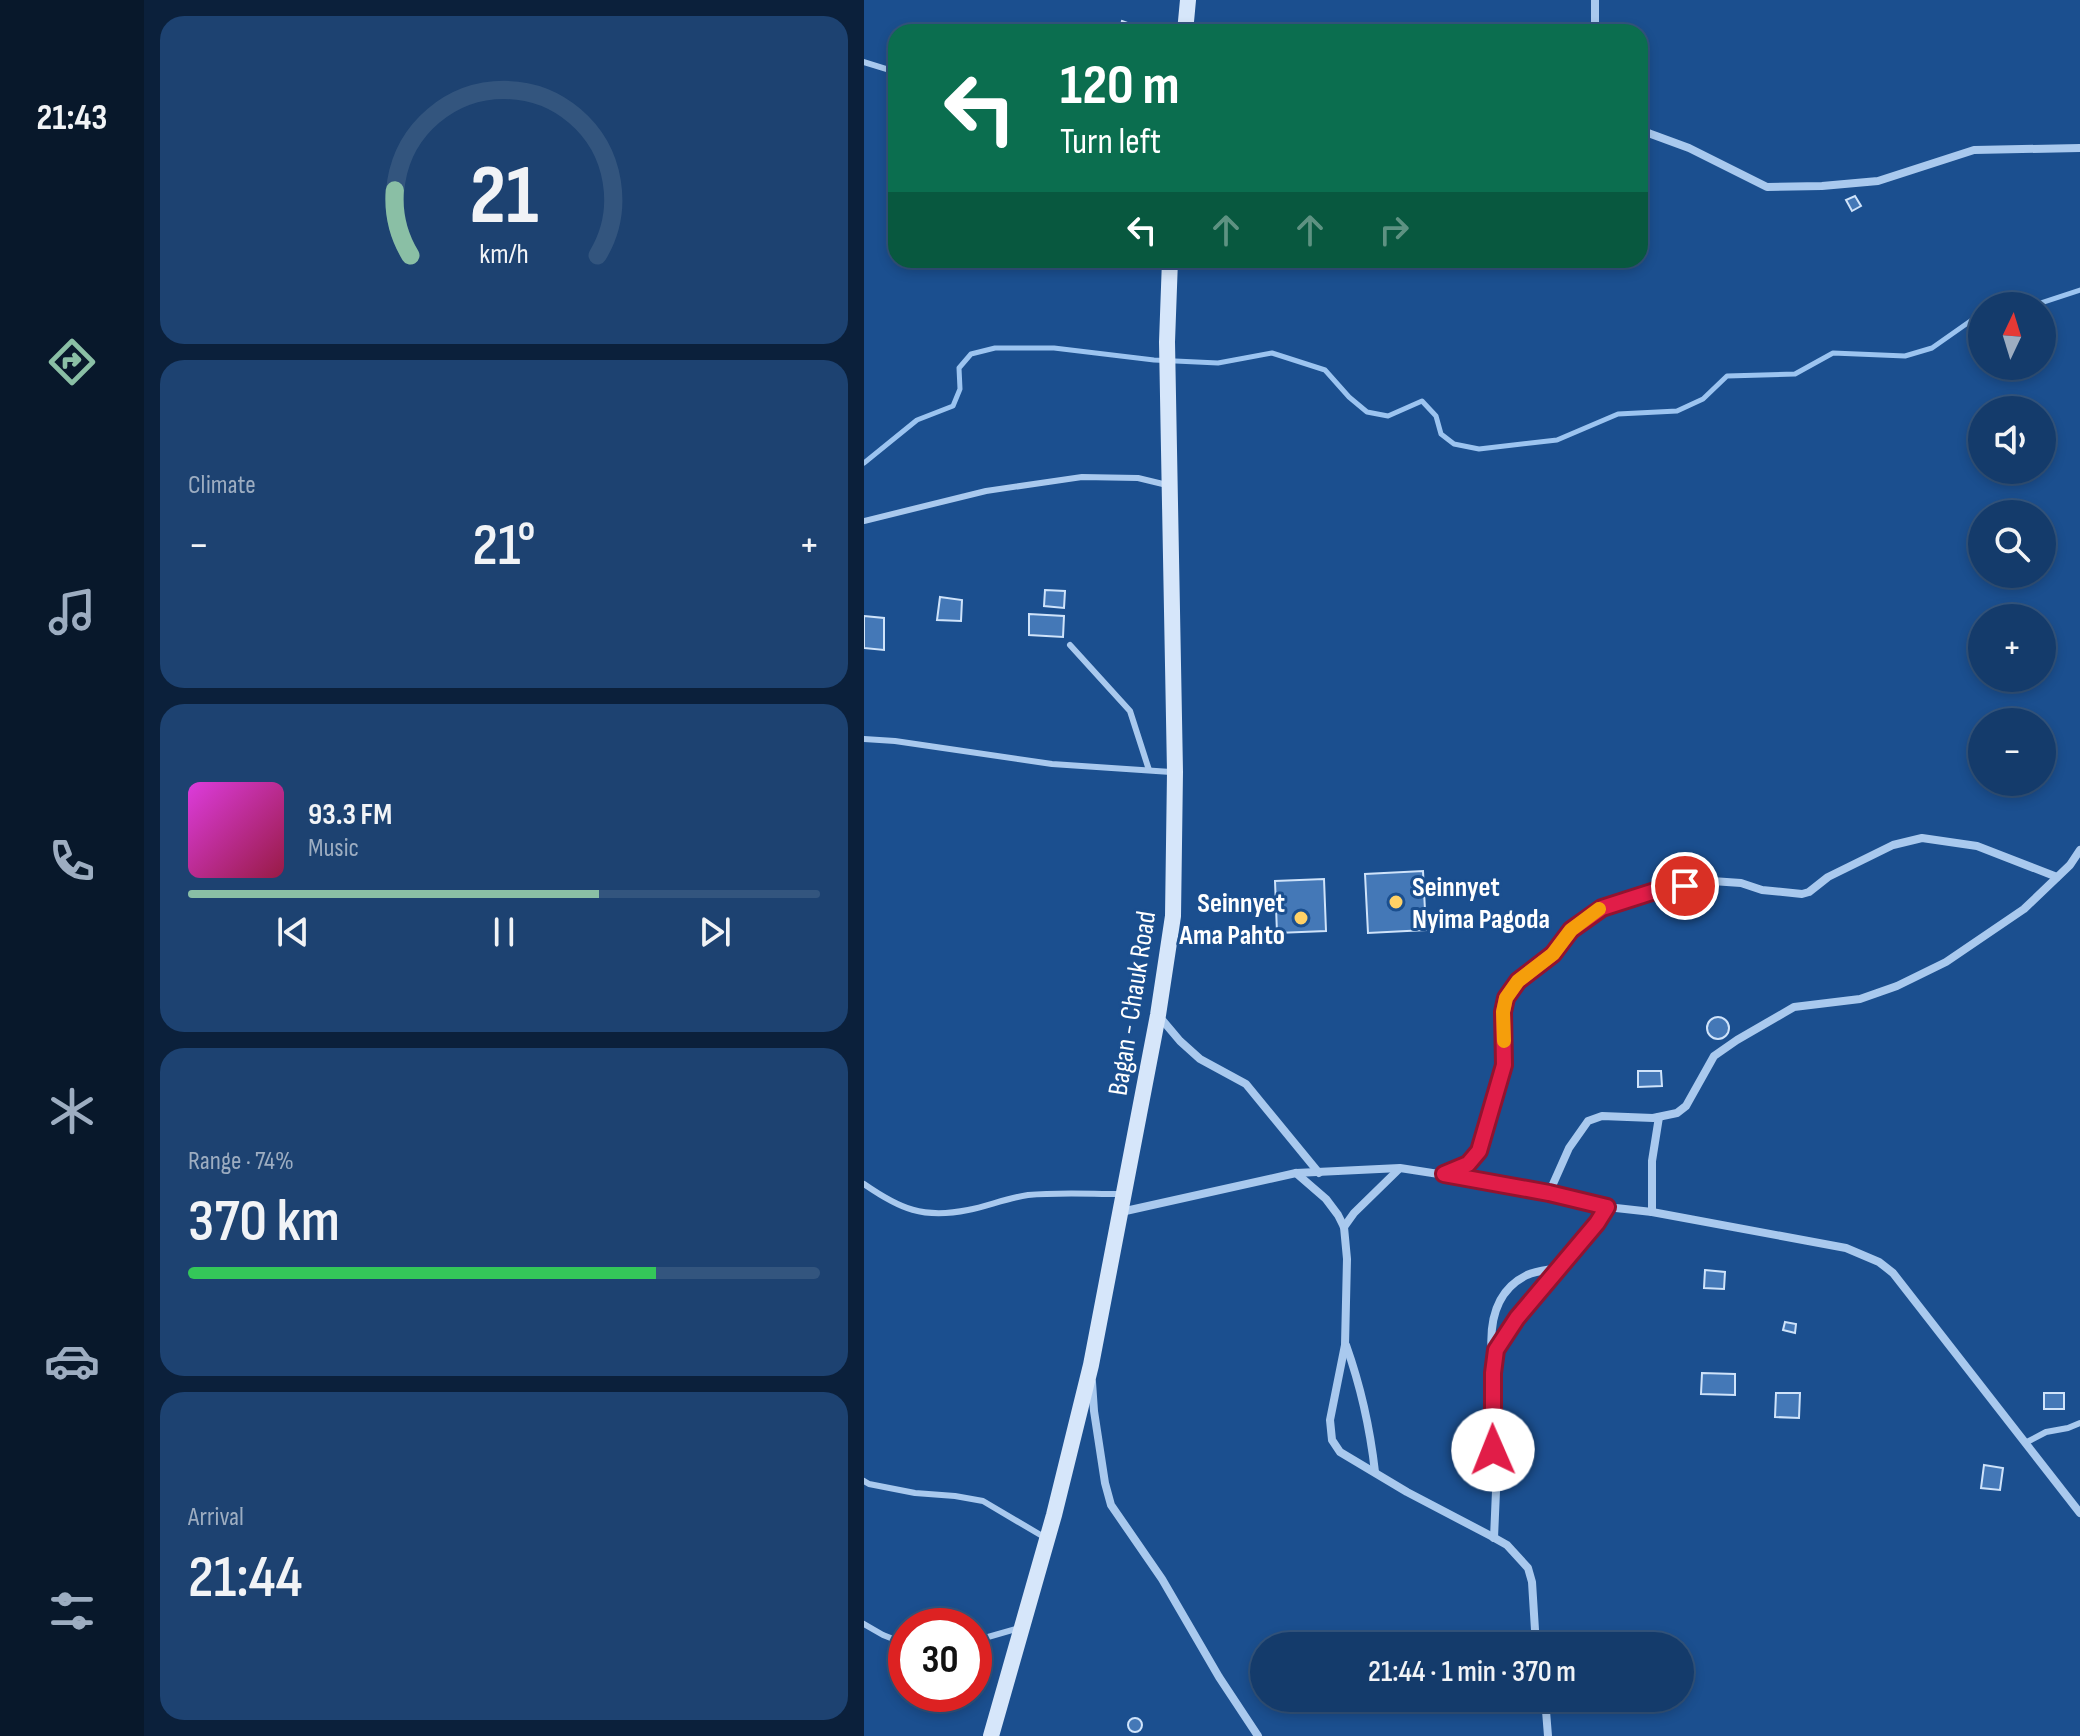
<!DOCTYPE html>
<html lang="en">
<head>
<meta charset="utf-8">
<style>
  :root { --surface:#143b6b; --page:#1d4271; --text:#f1f3f6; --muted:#9dadc1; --line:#33557e; --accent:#8abfa5 }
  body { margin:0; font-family:"Sofia Sans Condensed",sans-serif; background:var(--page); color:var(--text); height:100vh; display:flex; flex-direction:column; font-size:30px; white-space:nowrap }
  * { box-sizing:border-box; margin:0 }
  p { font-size:26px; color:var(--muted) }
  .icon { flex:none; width:44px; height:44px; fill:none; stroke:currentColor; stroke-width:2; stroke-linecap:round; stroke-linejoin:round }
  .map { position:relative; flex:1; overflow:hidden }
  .panel { display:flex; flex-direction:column; gap:16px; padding:16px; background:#0b203b; width:720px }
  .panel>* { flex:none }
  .top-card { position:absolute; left:24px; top:24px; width:760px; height:244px; border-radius:24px; box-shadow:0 4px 12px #0003,0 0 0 2px var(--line); background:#0b6e4f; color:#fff; overflow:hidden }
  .needle { width:52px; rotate:4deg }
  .controls { position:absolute; left:1104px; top:292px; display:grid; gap:16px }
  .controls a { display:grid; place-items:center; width:88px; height:88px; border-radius:50%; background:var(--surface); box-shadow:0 4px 12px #0003,0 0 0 2px var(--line); font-size:40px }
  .speed { position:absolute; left:24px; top:1608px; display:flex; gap:16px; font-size:40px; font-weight:700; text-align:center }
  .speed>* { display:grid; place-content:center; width:104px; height:104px; border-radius:50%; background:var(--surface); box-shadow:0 4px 12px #0003,0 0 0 2px var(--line); line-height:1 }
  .speed .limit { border:12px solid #d22; background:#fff; color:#111 }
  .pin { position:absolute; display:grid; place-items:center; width:68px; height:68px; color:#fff; margin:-34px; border:4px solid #fff; border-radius:50%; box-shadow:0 2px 8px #0007 }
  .me { position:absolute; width:88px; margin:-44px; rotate:359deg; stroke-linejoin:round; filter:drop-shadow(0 0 6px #0008) }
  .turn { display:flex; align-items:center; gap:28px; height:168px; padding:0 40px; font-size:36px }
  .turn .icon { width:104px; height:104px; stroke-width:2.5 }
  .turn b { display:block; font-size:56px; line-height:68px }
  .lanes { display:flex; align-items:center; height:76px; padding:0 40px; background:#0003; justify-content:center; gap:40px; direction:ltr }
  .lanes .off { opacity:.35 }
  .big { font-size:60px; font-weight:600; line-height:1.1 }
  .panel .card { flex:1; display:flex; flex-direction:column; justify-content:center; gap:12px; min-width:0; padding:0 28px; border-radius:24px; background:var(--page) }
  .panel .dial { align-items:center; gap:0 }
  .dial svg { height:208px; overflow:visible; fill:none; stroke:var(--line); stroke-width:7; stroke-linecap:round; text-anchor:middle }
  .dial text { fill:var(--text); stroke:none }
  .song { display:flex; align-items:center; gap:24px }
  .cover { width:96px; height:96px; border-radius:12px; background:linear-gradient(135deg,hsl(300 70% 55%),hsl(340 70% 35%)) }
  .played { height:8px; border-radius:4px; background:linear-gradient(90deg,var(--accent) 65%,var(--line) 65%) }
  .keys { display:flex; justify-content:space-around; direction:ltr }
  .heat { display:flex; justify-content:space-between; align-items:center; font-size:44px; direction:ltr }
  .charge { height:12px; border-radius:6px; background:linear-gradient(90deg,#34c759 74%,var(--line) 0) }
  .trip { position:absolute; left:386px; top:1632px; width:444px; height:80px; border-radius:40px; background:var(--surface); box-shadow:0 4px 12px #0003,0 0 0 2px var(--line); font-weight:600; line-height:80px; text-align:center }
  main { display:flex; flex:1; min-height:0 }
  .dock { display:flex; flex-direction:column; width:144px; justify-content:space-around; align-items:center; background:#08182b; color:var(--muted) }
  .dock .icon { width:56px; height:56px }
  .dock .on { color:var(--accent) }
  .dock b { font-size:36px; color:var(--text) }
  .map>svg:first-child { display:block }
</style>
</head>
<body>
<main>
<nav class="dock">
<b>21:43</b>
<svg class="icon on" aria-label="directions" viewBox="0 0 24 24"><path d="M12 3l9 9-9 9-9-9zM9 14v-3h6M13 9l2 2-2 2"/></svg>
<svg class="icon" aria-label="music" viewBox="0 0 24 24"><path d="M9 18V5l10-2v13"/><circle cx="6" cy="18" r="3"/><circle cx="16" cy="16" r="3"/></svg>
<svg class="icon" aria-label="phone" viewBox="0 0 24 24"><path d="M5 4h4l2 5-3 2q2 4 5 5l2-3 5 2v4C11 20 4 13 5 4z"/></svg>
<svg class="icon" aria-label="climate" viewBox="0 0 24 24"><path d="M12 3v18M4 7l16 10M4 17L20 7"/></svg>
<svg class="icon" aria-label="car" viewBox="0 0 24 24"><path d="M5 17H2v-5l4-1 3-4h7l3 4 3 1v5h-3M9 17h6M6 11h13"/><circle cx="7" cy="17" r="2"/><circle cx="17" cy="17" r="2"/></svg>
<svg class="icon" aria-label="filters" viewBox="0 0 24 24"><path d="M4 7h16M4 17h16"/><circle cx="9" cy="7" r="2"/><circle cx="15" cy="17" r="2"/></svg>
</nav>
<section class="panel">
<div class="card dial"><svg viewBox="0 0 100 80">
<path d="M14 69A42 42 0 1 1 86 69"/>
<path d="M14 69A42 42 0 0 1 8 44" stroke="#8abfa5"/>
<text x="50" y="56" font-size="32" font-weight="700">21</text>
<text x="50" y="72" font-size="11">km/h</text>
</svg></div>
<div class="card"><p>Climate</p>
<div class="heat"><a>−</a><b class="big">21°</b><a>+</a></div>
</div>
<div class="card">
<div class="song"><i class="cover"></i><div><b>93.3 FM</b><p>Music</p></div></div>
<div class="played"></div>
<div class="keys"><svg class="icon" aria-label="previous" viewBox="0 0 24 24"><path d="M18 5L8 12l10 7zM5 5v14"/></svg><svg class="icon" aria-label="pause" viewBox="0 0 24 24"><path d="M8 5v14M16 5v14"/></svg><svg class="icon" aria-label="next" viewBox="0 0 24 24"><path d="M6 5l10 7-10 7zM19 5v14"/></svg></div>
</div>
<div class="card"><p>Range · 74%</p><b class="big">370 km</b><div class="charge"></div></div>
<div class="card"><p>Arrival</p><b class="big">21:44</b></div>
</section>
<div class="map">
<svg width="1216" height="1736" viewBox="0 0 1216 1736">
  <rect width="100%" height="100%" fill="#1b4f8f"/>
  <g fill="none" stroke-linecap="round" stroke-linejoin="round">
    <g stroke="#9cc4f0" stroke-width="5">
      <path d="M 1168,306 L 1216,290"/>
      <path d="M 0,463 L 53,420 L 89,406 L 96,389 L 95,368 L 107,354 L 131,348 L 190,348 L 290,360 L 354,363 L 408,353 L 461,370 L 485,397 L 503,412 L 524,416 L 558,401 L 572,416 L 577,434 L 590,444 L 615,449 L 693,440 L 754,414 L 813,411 L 839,399 L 863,376 L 931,374 L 969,353 L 1041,356 L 1068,348 L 1115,315 L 1118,315"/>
    </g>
  </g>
  <g fill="#4478b7" stroke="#cfe3fa" stroke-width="2">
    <path d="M 258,21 L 272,26 L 270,32 L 255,32 Z"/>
    <path d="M 991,196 L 997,206 L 988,211 L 982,200 Z"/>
    <path d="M 181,590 L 201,591 L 200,608 L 180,606 Z"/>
    <path d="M 76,597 L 98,600 L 97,621 L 73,620 Z"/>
    <path d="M 165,614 L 200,616 L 199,637 L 165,635 Z"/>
    <path d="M 0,616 L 20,618 L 20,650 L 0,648 Z"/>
    <path d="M 559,871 L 562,930 L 504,933 L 501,874 Z"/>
    <path d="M 460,879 L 462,931 L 413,933 L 411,881 Z"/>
    <circle cx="854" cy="1028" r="11"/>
    <path d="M 774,1071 L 797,1071 L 798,1086 L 774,1087 Z"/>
    <path d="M 841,1270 L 861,1272 L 860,1289 L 840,1288 Z"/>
    <path d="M 921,1322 L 932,1324 L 931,1333 L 919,1330 Z"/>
    <path d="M 838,1373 L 871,1374 L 871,1395 L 837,1394 Z"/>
    <path d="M 912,1393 L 936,1393 L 935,1418 L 911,1417 Z"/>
    <rect x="1180" y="1393" width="20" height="16"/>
    <path d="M 1120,1465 L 1139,1468 L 1136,1490 L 1117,1488 Z"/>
    <circle cx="271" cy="1725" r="7"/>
  </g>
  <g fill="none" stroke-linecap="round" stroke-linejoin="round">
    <g stroke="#a9c9ee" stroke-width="6">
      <path d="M 0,62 L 32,72"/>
      <path d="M 0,521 L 122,491 L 218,477 L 274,478 L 303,485"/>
      <path d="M 206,645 L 266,711 L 285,770"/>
      <path d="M 0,739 L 31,741 L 188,764 L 307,772"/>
      <path d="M 0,1184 C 36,1209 59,1219 104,1210 C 124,1206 143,1198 164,1195 C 194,1192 226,1194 256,1194"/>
      <path d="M 1161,1443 L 1182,1432 L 1204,1428 L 1216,1423"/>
      <path d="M 0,1481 L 5,1484 L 51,1493 L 91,1496 L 119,1501 L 180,1537"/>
      <path d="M 0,1624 L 19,1635 L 42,1644"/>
      <path d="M 110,1641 L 155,1628"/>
    </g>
    <g stroke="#a9c9ee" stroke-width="8">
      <path d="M 731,32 L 731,0"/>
      <path d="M 776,130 L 825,148 L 903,187 L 958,186 L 1014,181 L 1110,150 L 1216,148"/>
      <path d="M 294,1015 L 316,1041 L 336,1059 L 382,1084 L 455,1173"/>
      <path d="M 432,1173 L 462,1199 L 474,1215 L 480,1227 L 483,1259 L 481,1345 L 466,1420 L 468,1440 L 476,1452 L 543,1492 L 627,1536 L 643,1545 L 654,1557 L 664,1568 L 668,1582 L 672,1646"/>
      <path d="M 581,1174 L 604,1164 L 615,1151 L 640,1065 L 639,1012 L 642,998 L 654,981 L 689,954 L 707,930 L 738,908 L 794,890 L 848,881 L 877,883 L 898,890 L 938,894 L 945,892 L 964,877 L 1029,845 L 1058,838 L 1113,846 L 1193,877"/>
      <path d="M 685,1193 L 705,1148 L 724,1121 L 738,1116 L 789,1118 L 813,1113 L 822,1106 L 850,1056 L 873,1040 L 930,1007 L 996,999 L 1033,986 L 1082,962 L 1160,909 L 1206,865 L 1216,850"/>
      <path d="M 257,1212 L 432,1173 L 536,1168 L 620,1181 L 743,1207 L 788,1212 L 982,1248 L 1015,1262 L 1029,1273 L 1216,1513"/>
      <path d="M 788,1212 L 788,1161 L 795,1117"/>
      <path d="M 480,1227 L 490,1213 L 535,1169"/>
      <path d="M 482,1345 C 497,1387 506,1428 511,1472"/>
      <path d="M 628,1356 C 625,1324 630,1291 663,1275 C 672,1271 684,1270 694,1268"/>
      <path d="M 228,1382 L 230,1411 L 241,1483 L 247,1505 L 298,1579 L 355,1677 L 394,1736"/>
      <path d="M 630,1538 L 632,1491 L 629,1450 L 629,1369 L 632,1350 L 653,1318 L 733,1223 L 743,1207"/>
      <path d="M 681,1698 L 684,1736"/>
    </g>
    <g stroke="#d6e6fa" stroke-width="16">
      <path d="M 321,32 L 324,0"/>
      <path d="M 127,1736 L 190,1515 L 227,1365 L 294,1015 L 309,916 L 311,772 L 303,342 L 306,260"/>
    </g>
  </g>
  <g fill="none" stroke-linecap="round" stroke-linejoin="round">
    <g stroke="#92132f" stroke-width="20">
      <path id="route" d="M 629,1450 L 629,1373 L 632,1350 L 653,1318 L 733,1223 L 743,1207 L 685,1193 L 580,1174 L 604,1164 L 615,1151 L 640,1065 L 639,1012 L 642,998 L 654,981 L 689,954 L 707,930 L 738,908 L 794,890 L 821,886"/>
    </g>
    <use href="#route" stroke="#e11d48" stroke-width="14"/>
    <path stroke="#f59e0b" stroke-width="14" d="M 640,1041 L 639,1012 L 642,998 L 654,981 L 689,954 L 707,930 L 735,909"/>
  </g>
  <g fill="#ffd166" stroke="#1b4f8f" stroke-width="3">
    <circle cx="532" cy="902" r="8"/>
    <circle cx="437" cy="918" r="8"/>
  </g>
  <g text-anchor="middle" stroke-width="6" stroke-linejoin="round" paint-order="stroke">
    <g font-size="28" font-weight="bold" fill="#fff" stroke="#1b4f8f" text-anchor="start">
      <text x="548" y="896">Seinnyet<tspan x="548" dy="32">Nyima Pagoda</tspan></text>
      <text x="421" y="912" text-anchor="end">Seinnyet<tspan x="421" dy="32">Ama Pahto</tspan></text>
    </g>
    <g font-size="28" fill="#fff" stroke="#1b4f8f">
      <text transform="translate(267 1003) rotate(-81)" y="10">Bagan - Chauk Road</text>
    </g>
  </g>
</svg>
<div class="controls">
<a><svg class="needle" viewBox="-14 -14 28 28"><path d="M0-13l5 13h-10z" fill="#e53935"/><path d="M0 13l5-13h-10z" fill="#9dadc1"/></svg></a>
<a><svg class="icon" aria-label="sound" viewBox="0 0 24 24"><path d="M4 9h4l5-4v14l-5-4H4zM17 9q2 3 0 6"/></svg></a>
<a><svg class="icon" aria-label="search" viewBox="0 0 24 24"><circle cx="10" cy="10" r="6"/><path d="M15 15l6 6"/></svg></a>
<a>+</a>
<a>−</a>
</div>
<div class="speed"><div class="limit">30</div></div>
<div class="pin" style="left:821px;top:886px;background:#d93025"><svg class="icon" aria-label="arrive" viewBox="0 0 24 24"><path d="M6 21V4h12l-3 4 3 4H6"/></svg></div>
<svg class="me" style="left:629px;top:1450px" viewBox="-20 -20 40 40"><circle r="19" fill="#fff"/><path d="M0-13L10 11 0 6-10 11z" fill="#e11d48"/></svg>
<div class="trip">21:44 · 1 min · 370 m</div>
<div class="top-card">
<div class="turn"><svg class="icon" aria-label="left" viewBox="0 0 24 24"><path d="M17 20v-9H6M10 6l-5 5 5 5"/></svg><div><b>120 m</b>Turn left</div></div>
<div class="lanes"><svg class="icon" aria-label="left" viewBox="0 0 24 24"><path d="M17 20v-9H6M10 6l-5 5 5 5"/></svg><svg class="icon off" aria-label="ahead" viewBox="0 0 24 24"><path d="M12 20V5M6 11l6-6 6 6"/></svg><svg class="icon off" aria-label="ahead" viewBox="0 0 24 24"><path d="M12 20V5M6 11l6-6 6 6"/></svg><svg class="icon off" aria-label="right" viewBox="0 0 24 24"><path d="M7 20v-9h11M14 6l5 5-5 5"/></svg></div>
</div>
</div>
</main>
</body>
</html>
